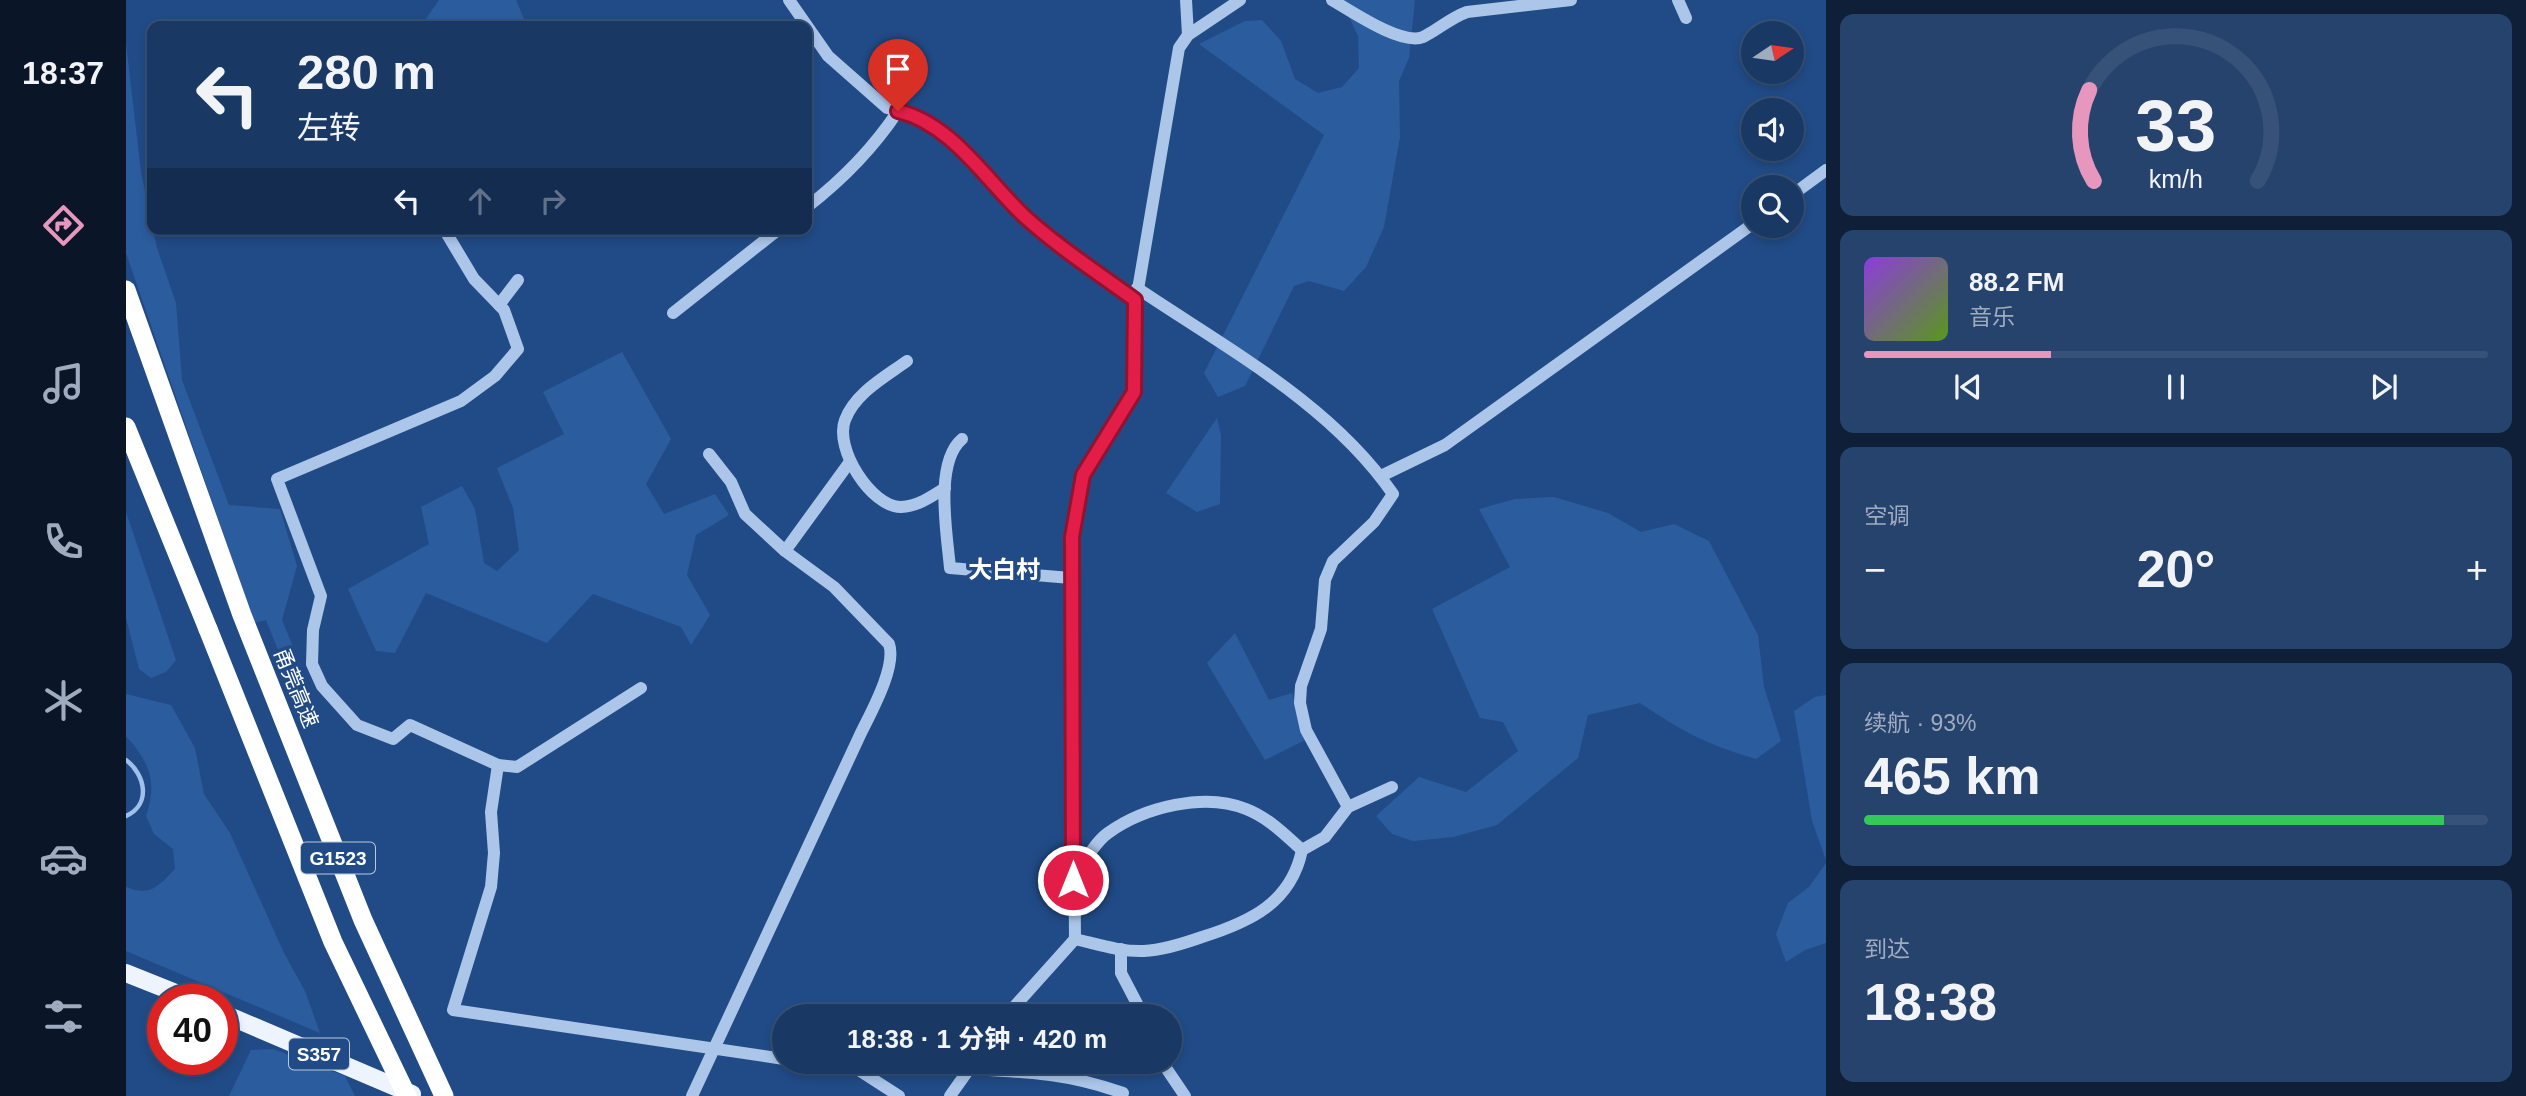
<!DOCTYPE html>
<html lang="zh">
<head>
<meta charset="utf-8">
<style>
  :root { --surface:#193864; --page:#26436d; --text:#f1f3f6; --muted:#9facbf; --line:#375278; --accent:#e797bd }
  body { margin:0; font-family:Helvetica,"Noto Sans SC",sans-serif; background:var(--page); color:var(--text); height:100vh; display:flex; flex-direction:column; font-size:26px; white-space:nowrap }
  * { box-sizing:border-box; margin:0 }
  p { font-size:23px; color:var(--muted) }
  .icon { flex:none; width:38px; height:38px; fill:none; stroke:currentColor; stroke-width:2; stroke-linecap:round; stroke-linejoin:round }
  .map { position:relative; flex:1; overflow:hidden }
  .sheet { display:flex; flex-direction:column; gap:14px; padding:14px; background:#0e1f37; width:700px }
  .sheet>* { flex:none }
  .top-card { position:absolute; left:21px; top:21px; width:665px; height:214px; border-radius:14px; box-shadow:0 4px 10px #0003,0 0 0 2px var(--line); background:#193864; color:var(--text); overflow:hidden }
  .needle { width:46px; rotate:77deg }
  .controls { position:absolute; left:1615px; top:21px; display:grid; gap:14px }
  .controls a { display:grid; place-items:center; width:63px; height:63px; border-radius:50%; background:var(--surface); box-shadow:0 4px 10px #0003,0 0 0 2px var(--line); font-size:35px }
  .speed { position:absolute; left:21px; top:984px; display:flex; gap:14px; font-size:35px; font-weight:700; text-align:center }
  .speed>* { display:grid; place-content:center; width:91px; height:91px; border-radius:50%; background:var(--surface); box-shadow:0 4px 10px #0003,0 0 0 2px var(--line); line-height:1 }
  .speed .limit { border:10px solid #d22; background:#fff; color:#111 }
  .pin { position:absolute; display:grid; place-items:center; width:60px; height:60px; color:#fff; margin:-72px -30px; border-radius:50% 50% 50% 0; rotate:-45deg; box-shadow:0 0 7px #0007 }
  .pin .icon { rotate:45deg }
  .me { position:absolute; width:77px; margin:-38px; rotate:0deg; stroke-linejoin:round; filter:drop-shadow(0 0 5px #0008) }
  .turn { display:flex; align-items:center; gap:24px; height:147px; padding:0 35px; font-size:32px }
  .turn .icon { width:91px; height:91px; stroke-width:2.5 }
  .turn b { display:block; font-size:49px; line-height:60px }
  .lanes { display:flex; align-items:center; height:66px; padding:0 35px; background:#0003; justify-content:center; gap:35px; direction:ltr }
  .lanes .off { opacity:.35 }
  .big { font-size:52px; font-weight:700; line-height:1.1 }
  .sheet .tile { flex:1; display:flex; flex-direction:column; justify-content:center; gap:10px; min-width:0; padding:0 24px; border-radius:14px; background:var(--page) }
  .sheet .dial { align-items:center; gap:0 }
  .dial svg { height:182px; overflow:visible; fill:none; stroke:var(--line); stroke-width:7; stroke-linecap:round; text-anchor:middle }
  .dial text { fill:var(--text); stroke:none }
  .song { display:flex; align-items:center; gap:21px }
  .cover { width:84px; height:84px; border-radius:10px; background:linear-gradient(135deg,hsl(270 70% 55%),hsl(90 70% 35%)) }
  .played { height:7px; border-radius:4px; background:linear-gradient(90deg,var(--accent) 30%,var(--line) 30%) }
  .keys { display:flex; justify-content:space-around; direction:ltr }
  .heat { display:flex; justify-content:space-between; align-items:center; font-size:38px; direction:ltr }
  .charge { height:10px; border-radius:5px; background:linear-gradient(90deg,#34c759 93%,var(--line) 0) }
  .trip { position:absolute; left:646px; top:1004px; width:410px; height:70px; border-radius:35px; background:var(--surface); box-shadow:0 4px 10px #0003,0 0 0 2px var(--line); font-weight:700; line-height:70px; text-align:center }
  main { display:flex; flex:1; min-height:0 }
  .tabs { display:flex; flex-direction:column; width:126px; justify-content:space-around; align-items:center; background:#0a1628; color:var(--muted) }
  .tabs .icon { width:49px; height:49px }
  .tabs .current { color:var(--accent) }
  .tabs b { font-size:32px; color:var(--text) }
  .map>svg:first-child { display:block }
</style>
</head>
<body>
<main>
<nav class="tabs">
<b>18:37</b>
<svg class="icon current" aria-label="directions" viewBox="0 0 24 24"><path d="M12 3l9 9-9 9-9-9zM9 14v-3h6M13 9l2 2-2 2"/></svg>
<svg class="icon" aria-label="music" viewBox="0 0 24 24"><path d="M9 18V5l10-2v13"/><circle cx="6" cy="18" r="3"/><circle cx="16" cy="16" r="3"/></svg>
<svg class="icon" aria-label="phone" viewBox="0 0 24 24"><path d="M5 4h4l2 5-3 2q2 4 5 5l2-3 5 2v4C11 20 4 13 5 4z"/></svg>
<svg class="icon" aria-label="climate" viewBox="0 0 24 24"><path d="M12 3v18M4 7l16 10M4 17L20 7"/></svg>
<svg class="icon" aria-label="car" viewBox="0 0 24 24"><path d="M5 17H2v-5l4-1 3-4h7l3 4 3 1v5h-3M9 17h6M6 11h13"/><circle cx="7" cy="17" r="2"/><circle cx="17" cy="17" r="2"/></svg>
<svg class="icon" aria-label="filters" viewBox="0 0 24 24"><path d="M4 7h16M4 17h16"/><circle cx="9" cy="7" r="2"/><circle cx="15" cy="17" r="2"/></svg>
</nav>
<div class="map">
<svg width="1700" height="1096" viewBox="0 0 1700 1096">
  <rect width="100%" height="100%" fill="#214b86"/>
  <g fill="#2b5c9e">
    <path d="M 313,0 L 390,0 L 401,26 L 295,26 Z"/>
    <path d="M 1215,0 L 1289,0 L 1283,58 L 1273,81 L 1274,137 L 1258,227 L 1240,267 L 1218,291 L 1183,281 L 1168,286 L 1119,386 L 1092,397 L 1078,373 L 1198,135 L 1073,44 L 1119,21 L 1136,20 L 1155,41 L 1169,79 L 1192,93 L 1216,87 L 1233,68 L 1232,36 Z"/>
    <path d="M 0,43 L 15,172 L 31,248 L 50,303 L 56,380 L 103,505 L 154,509 L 171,566 L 156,620 L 180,678 L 169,693 L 140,620 L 128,623 L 0,253 Z"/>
    <path d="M 496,352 L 545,439 L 520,484 L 538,514 L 589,494 L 603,515 L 570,535 L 561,575 L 584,615 L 565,645 L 555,627 L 467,594 L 421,643 L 300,593 L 269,653 L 250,651 L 222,589 L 303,544 L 295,507 L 336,486 L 349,509 L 358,563 L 371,571 L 393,550 L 387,508 L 371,468 L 438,434 L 417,392 Z"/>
    <path d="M 1091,418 L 1095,435 L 1094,504 L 1071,512 L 1040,493 Z"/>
    <path d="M 1428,497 L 1482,513 L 1515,532 L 1548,524 L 1583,541 L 1632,635 L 1638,687 L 1655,741 L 1630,759 C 1582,745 1555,731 1514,703 L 1462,715 L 1452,758 L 1371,825 L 1327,837 L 1287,841 L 1266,834 L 1250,816 L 1293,777 L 1340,792 L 1392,751 L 1377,722 L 1354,718 L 1306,609 L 1384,567 L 1353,509 L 1389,499 Z"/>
    <path d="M 0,512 L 50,660 L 40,672 L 25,678 L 13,669 L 0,618 Z"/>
    <path d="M 1109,633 L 1143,700 L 1166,693 L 1181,739 L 1139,760 L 1081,663 Z"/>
    <path d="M 0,694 L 45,705 L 69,748 L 78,794 L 104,833 L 158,953 L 179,991 L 194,1033 L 0,951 L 0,887 C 25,897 32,886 49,869 L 47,849 L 28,834 L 20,816 C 32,781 23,762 0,736 Z"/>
    <path d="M 1700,695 L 1700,860 L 1686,821 L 1668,711 L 1689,697 Z"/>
    <path d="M 1700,863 L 1700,943 L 1679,950 L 1660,962 L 1650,934 L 1662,903 L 1683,887 Z"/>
    <path d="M 147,1049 L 219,1076 L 229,1096 L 103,1096 L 125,1050 Z"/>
  </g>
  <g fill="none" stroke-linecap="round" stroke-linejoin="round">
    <path stroke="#9fc0ea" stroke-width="4.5" d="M 0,760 C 20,775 25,805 0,816"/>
    <g stroke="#abc6e9" stroke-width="12">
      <path d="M 663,0 L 702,56 L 761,108 L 791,115 L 819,134 L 899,217 L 1009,300"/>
      <path d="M 1060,0 L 1062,35"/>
      <path d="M 1206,0 C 1225,11 1276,46 1297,37 C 1312,30 1324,18 1341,12 L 1445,0"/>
      <path d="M 1552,0 L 1560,18"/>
      <path d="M 1666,195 L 1700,170"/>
      <path d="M 681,207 C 716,180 748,147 772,111"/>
      <path d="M 318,229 L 348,279 L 378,310 L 392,349 L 369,376 L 335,401 L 151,479 L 195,596 L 187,630 L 186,664 L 196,686 L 231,725 L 267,739 L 284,725 L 372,765 L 391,767 L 515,688"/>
      <path d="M 1011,288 C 1100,348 1205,404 1267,494 L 1248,522 L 1207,561 L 1199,580 L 1195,629 L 1175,686 L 1174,703 L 1180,730 L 1222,807"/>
      <path d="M 373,305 L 392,280"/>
      <path d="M 547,313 L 653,229"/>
      <path d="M 781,361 C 759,377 729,393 719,420 C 708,448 745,507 775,507 C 792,506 805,497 819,488"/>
      <path d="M 836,439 C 808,463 821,534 824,568 L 945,578"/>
      <path d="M 1255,476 L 1319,445 L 1628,223"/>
      <path d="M 659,551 L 723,463"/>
      <path d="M 372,765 L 365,812 L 368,853 L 365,887 L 327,1010 L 658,1059"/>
      <path d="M 947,880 C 957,865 968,843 982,833 C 1018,807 1079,792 1120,809 C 1143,818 1159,835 1176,850 L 1199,837 L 1222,807 L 1266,787"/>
      <path d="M 949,939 C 971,944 995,952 1018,951 C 1037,950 1059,943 1076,937 C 1124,922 1165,903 1176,850"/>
      <path d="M 995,949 L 995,973 L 1018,1017"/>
      <path d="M 879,1017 L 949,939 L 946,537 L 957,475 L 1008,392 L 1008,313 L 1053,48 L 1062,35 L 1114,0"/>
      <path d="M 685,1062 L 728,1067 L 773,1096"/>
      <path d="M 1036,1062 L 1059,1096"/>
      <path d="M 728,1067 C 767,1064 803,1067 842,1069 C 901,1072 941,1073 997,1093"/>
      <path d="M 566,1096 L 734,735 C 744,714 771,667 763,644 L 708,587 L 659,551 L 619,514 L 605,482 L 583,454"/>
      <path d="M 824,1096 L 846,1065"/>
    </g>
    <g stroke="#eef4fe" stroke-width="18">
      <path d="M 0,973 L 65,999"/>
      <path d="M 96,1013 L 286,1094"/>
    </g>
    <g stroke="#fff" stroke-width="19">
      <path d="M 0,290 L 116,615 L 237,920 L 318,1096"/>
      <path d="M 0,427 L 82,629"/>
    </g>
    <path stroke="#fff" stroke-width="19" d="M 82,629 L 207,942 L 281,1096"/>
  </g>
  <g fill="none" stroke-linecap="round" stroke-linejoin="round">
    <g stroke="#92132f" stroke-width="18">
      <path id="route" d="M 772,111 C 826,124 859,179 898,216 C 932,247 972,273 1009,300 L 1008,392 L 957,475 L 946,537 L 947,880"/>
    </g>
    <use href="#route" stroke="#e11d48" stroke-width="12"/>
  </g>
  <g text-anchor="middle" stroke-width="7" stroke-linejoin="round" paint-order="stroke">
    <g fill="#214b86" stroke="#bcc9db" stroke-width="2">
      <rect x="175" y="842.5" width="74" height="31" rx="5"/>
      <rect x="163" y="1038.5" width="60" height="31" rx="5"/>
    </g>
    <g font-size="19" font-weight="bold" fill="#fff">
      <text x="212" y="865">G1523</text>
      <text x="193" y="1061">S357</text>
    </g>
    <g font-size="21" fill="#fff" stroke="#214b86">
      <text transform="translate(170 688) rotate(68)" y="7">甬莞高速</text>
    </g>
    <g font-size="24" font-weight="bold" fill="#fff" stroke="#214b86">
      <text x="878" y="578">大白村</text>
    </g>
  </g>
</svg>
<div class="controls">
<a><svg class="needle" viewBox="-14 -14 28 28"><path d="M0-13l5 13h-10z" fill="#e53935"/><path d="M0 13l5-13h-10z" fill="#9facbf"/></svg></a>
<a><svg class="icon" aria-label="sound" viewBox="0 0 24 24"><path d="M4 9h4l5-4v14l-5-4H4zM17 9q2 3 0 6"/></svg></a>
<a><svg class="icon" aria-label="search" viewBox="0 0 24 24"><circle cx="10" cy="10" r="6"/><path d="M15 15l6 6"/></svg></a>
</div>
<div class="speed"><div class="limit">40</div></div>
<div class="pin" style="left:772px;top:111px;background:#d93025"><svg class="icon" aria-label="arrive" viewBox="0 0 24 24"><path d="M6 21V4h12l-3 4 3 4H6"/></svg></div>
<svg class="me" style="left:947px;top:880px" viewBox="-20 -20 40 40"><circle r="17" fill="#e11d48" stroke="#fff" stroke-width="3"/><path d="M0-11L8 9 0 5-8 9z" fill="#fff"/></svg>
<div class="trip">18:38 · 1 分钟 · 420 m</div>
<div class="top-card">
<div class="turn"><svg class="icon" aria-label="left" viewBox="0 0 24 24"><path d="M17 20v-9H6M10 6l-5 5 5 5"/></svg><div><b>280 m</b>左转</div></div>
<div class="lanes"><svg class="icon" aria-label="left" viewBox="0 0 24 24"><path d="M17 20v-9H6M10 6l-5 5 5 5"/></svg><svg class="icon off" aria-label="ahead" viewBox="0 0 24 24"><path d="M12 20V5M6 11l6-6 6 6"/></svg><svg class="icon off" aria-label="right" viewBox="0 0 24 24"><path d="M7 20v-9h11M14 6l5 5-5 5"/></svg></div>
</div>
</div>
<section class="sheet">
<div class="tile dial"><svg viewBox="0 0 100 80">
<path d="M14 69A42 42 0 1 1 86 69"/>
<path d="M14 69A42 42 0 0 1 12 29" stroke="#e797bd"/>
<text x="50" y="56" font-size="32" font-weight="700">33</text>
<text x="50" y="72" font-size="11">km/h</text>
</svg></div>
<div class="tile">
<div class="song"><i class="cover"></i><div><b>88.2 FM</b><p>音乐</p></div></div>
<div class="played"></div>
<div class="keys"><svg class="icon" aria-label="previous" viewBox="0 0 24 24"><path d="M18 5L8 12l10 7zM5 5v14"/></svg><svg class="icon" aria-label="pause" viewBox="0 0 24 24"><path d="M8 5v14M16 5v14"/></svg><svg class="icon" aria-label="next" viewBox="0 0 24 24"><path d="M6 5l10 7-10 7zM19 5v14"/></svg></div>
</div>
<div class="tile"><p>空调</p>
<div class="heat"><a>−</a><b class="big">20°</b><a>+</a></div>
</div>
<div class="tile"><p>续航 · 93%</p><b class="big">465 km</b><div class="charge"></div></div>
<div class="tile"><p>到达</p><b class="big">18:38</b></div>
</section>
</main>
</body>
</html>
